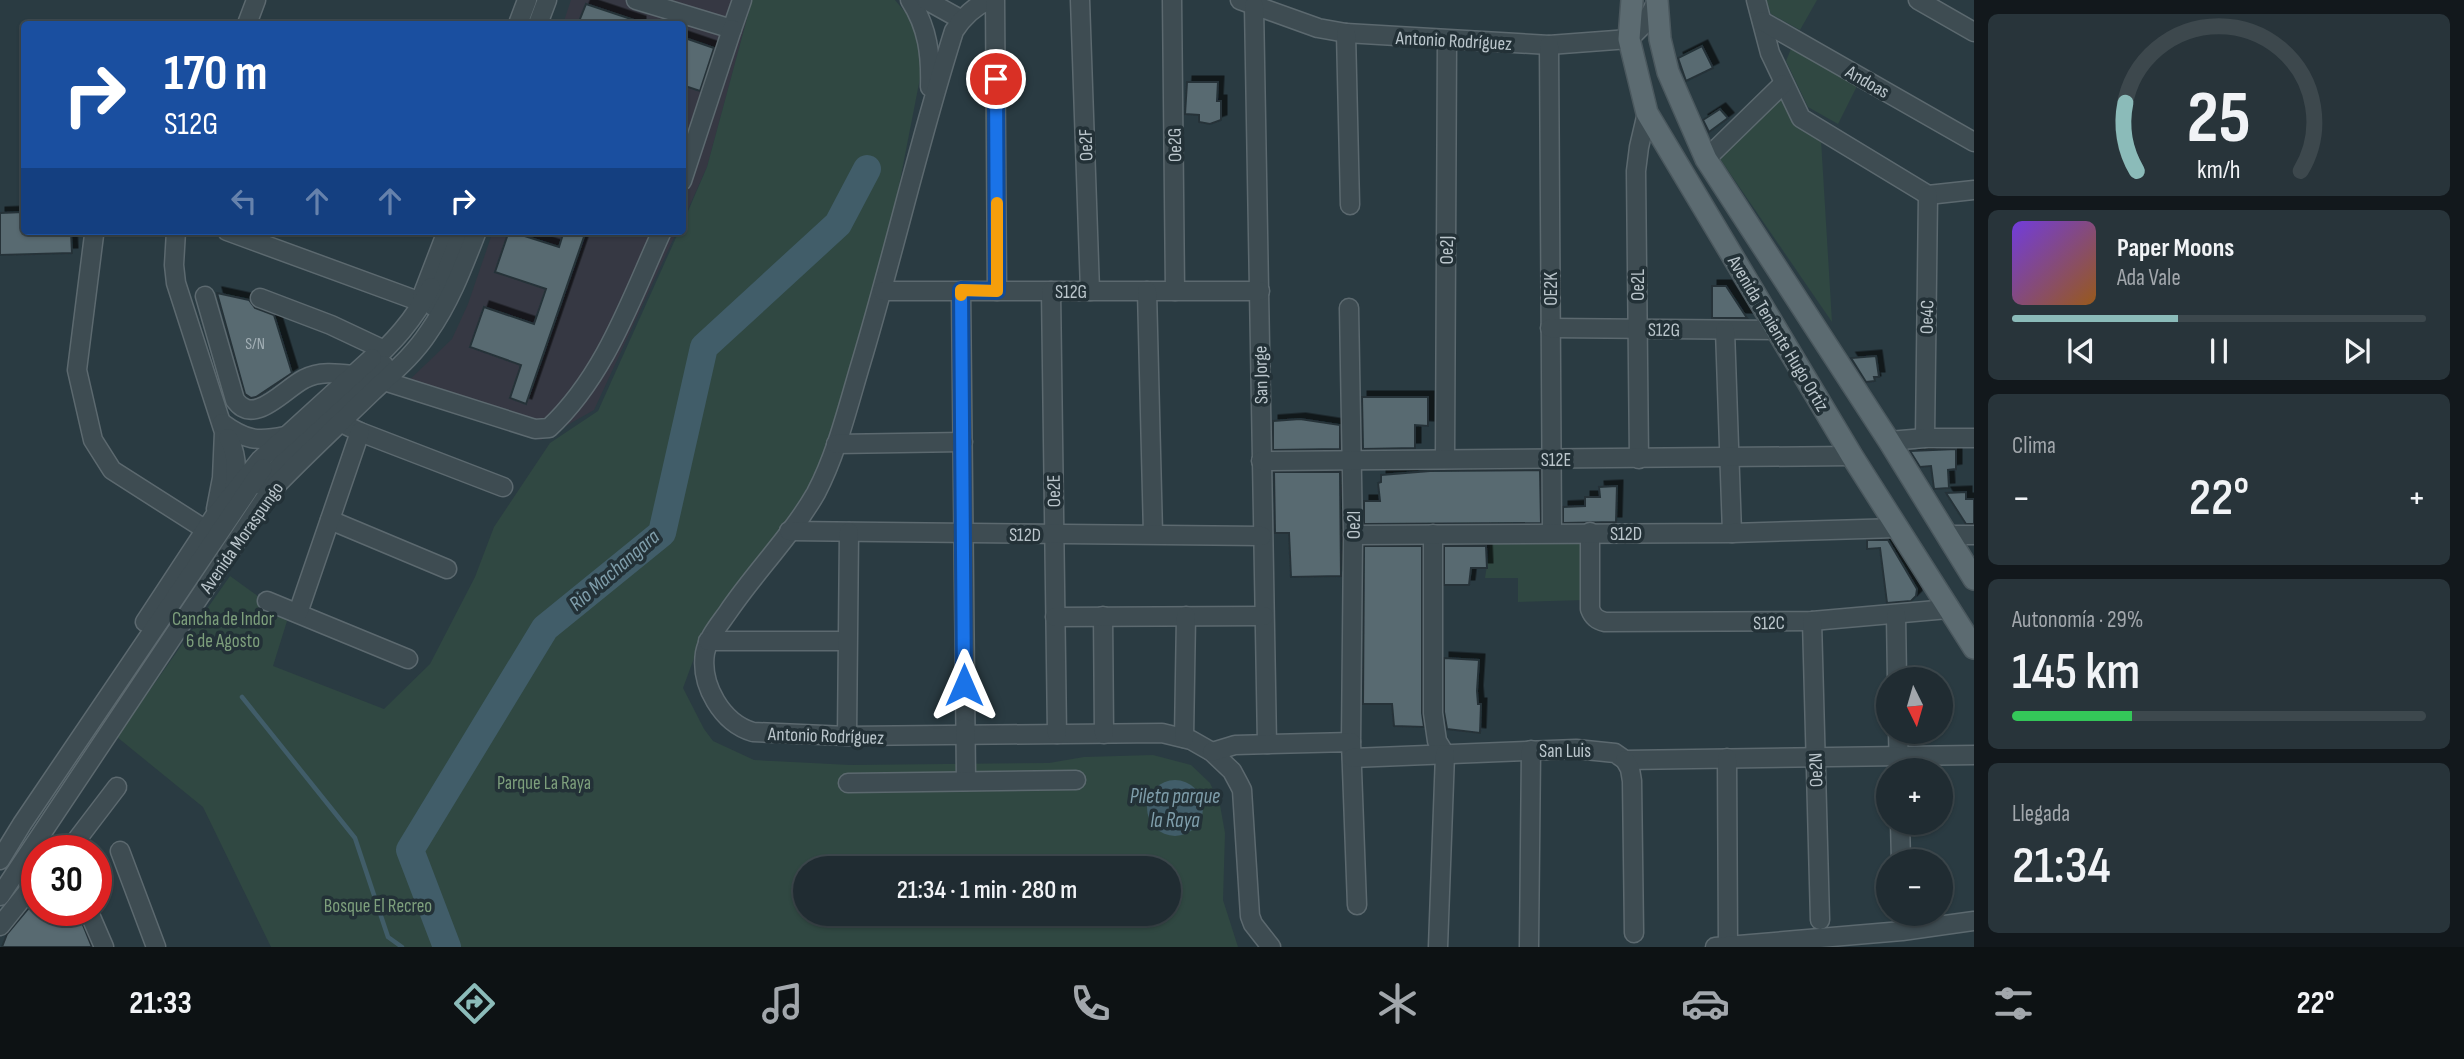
<!DOCTYPE html>
<html lang="es">
<head>
<meta charset="utf-8">
<style>
  :root { --surface:#202c32; --page:#28343a; --text:#f1f3f6; --muted:#a2a7ac; --line:#3d484d; --accent:#8bbbb9 }
  body { margin:0; font-family:"Sofia Sans Condensed",sans-serif; background:var(--page); color:var(--text); height:100vh; display:flex; flex-direction:column; font-size:26px; white-space:nowrap }
  * { box-sizing:border-box; margin:0 }
  p { font-size:23px; color:var(--muted) }
  .icon { flex:none; width:38px; height:38px; fill:none; stroke:currentColor; stroke-width:2; stroke-linecap:round; stroke-linejoin:round }
  .map { position:relative; flex:1; overflow:hidden }
  .side { display:flex; flex-direction:column; gap:14px; padding:14px; background:#12181c; width:490px }
  .side>* { flex:none }
  .guide { position:absolute; left:21px; top:21px; width:665px; height:214px; border-radius:7px; box-shadow:0 2px 5px #0004,0 0 0 2px var(--line); background:#1a4fa0; color:#fff; overflow:hidden }
  .needle { width:46px; rotate:175deg }
  .tools { position:absolute; left:1876px; top:667px; display:grid; gap:14px }
  .tools a { display:grid; place-items:center; width:77px; height:77px; border-radius:50%; background:var(--surface); box-shadow:0 2px 5px #0004,0 0 0 2px var(--line); font-size:35px }
  .speed { position:absolute; left:21px; top:835px; display:flex; gap:14px; font-size:35px; font-weight:700; text-align:center }
  .speed>* { display:grid; place-content:center; width:91px; height:91px; border-radius:50%; background:var(--surface); box-shadow:0 2px 5px #0004,0 0 0 2px var(--line); line-height:1 }
  .speed .limit { border:10px solid #d22; background:#fff; color:#111 }
  .pin { position:absolute; display:grid; place-items:center; width:60px; height:60px; color:#fff; margin:-30px; border:4px solid #fff; border-radius:50%; box-shadow:0 2px 7px #0007 }
  .me { position:absolute; width:77px; margin:-38px; rotate:0deg; stroke-linejoin:round; filter:drop-shadow(0 0 5px #0008) }
  .turn { display:flex; align-items:center; gap:24px; height:147px; padding:0 28px; font-size:32px }
  .turn .icon { width:91px; height:91px; stroke-width:2.5 }
  .turn b { display:block; font-size:49px; line-height:60px }
  .lanes { display:flex; align-items:center; height:66px; padding:0 28px; background:#0003; justify-content:center; gap:35px; direction:ltr }
  .lanes .off { opacity:.35 }
  .big { font-size:52px; font-weight:600; line-height:1.1 }
  .side .widget { flex:1; display:flex; flex-direction:column; justify-content:center; gap:10px; min-width:0; padding:0 24px; border-radius:10px; background:var(--page) }
  .side .dial { align-items:center; gap:0 }
  .dial svg { height:182px; overflow:visible; fill:none; stroke:var(--line); stroke-width:7; stroke-linecap:round; text-anchor:middle }
  .dial text { fill:var(--text); stroke:none }
  .song { display:flex; align-items:center; gap:21px }
  .cover { width:84px; height:84px; border-radius:10px; background:linear-gradient(135deg,hsl(260 70% 55%),hsl(30 70% 35%)) }
  .played { height:7px; border-radius:4px; background:linear-gradient(90deg,var(--accent) 40%,var(--line) 40%) }
  .keys { display:flex; justify-content:space-around; direction:ltr }
  .heat { display:flex; justify-content:space-between; align-items:center; font-size:38px; direction:ltr }
  .charge { height:10px; border-radius:5px; background:linear-gradient(90deg,#34c759 29%,var(--line) 0) }
  .trip { position:absolute; left:793px; top:856px; width:388px; height:70px; border-radius:35px; background:var(--surface); box-shadow:0 2px 5px #0004,0 0 0 2px var(--line); font-weight:600; line-height:70px; text-align:center }
  .tab-bar { display:flex; height:112px; justify-content:space-around; align-items:center; background:#0d1214; color:var(--muted) }
  .tab-bar .icon { width:49px; height:49px }
  .tab-bar .current { color:var(--accent) }
  .tab-bar b { font-size:32px; color:var(--text) }
  main { display:flex; flex:1; min-height:0 }
  .map>svg:first-child { display:block }
</style>
</head>
<body>
<main>
<div class="map">
<svg width="1974" height="947" viewBox="0 0 1974 947">
  <defs>
    <filter id="shadow"><feDropShadow dx="5.5" dy="-5.5" stdDeviation="0" flood-color="#0009"/></filter>
  </defs>
  <rect width="100%" height="100%" fill="#2a3b42"/>
  <g fill="#363843">
    <path d="M 571,0 L 752,0 L 707,167 L 683,220 L 682,24 L 563,24 Z"/>
    <path d="M 493,231 L 677,231 L 594,410 L 541,440 L 400,389 L 452,339 L 468,304 Z"/>
  </g>
  <g fill="#304842" fill-rule="evenodd">
    <path d="M 752,0 L 895,0 L 919,29 L 922,68 L 879,288 L 833,443 L 782,532 L 704,631 L 683,688 L 704,729 L 713,741 L 754,760 L 850,765 L 1049,763 L 1084,757 L 1153,755 L 1191,765 L 1210,783 L 1220,805 L 1225,833 L 1223,900 L 1238,947 L 271,947 L 203,807 L 117,737 L 230,576 L 262,599 L 287,621 L 273,666 L 384,709 L 430,664 L 475,577 L 494,527 L 550,443 L 598,411 L 679,231 L 682,231 L 683,223 L 707,167 ZM 805,868 L 1169,868 L 1169,914 L 805,914 Z"/>
    <path d="M 1766,0 L 1817,0 L 1800,30 L 1771,14 Z"/>
    <path d="M 1793,44 L 1859,82 L 1838,124 L 1808,107 L 1786,61 Z"/>
    <path d="M 1782,96 L 1821,140 L 1832,322 L 1718,156 Z"/>
    <path d="M 1491,540 L 1585,540 L 1586,600 L 1518,602 L 1518,578 L 1485,578 Z"/>
  </g>
  <circle fill="#415d69" cx="1175" cy="808" r="28"/>
  <g fill="none" stroke-linecap="round" stroke-linejoin="round">
    <path stroke="#415d69" stroke-width="4.5" d="M 242,697 L 355,838 L 388,937 L 402,947"/>
    <path stroke="#415d69" stroke-width="28" d="M 447,947 L 410,850 L 545,628 L 662,533 L 704,347 L 838,224 L 867,169"/>
  </g>
  <g fill="#596a71" stroke="#253339" stroke-width="2" filter="url(#shadow)">
    <path d="M 586,4 L 640,22 L 640,24 L 578,24 Z"/>
    <path d="M 682,37 L 714,48 L 700,91 L 682,85 Z"/>
    <path d="M 1702,46 L 1713,68 L 1686,81 L 1678,58 Z"/>
    <path d="M 1187,82 L 1218,82 L 1217,101 L 1221,101 L 1221,120 L 1210,124 L 1199,122 L 1199,115 L 1185,114 Z"/>
    <path d="M 1720,109 L 1728,118 L 1709,132 L 1703,120 Z"/>
    <path d="M 24,212 L 24,231 L 71,231 L 72,253 L 0,255 L 0,213 Z"/>
    <path d="M 509,231 L 559,247 L 564,231 L 586,231 L 526,404 L 510,398 L 521,365 L 470,347 L 484,307 L 534,324 L 546,289 L 495,272 Z"/>
    <path d="M 1712,286 L 1726,286 L 1747,318 L 1712,318 Z"/>
    <path d="M 217,293 L 249,300 L 255,308 L 274,315 L 292,373 L 256,397 L 251,398 L 245,394 Z"/>
    <path d="M 1876,356 L 1879,377 L 1874,377 L 1875,381 L 1866,382 L 1851,358 Z"/>
    <path d="M 1362,397 L 1428,397 L 1428,426 L 1415,425 L 1415,448 L 1363,449 Z"/>
    <path d="M 1300,419 L 1340,425 L 1340,449 L 1273,450 L 1273,421 Z"/>
    <path d="M 1956,449 L 1956,469 L 1948,470 L 1949,488 L 1934,489 L 1931,466 L 1920,467 L 1910,451 Z"/>
    <path d="M 1540,470 L 1541,523 L 1364,524 L 1364,501 L 1380,501 L 1378,483 L 1381,482 L 1381,475 L 1430,471 Z"/>
    <path d="M 1274,472 L 1340,472 L 1341,576 L 1291,577 L 1289,533 L 1275,533 Z"/>
    <path d="M 1617,486 L 1616,522 L 1563,523 L 1563,507 L 1585,506 L 1585,497 L 1600,497 L 1599,487 Z"/>
    <path d="M 1966,492 L 1966,499 L 1974,499 L 1974,524 L 1966,524 L 1946,493 Z"/>
    <path d="M 1867,540 L 1888,540 L 1917,589 L 1916,596 L 1911,601 L 1887,603 L 1880,548 L 1867,549 Z"/>
    <path d="M 1364,546 L 1422,546 L 1422,713 L 1424,727 L 1394,726 L 1392,704 L 1363,704 Z"/>
    <path d="M 1444,546 L 1486,546 L 1487,568 L 1471,568 L 1469,585 L 1444,585 Z"/>
    <path d="M 1444,658 L 1479,660 L 1477,691 L 1478,704 L 1481,704 L 1480,733 L 1447,729 L 1444,712 Z"/>
    <path d="M 37,898 L 37,910 L 77,910 L 92,947 L 2,947 L 7,934 Z"/>
  </g>
  <g fill="none" stroke-linecap="round" stroke-linejoin="round">
    <g stroke="#5c696f" stroke-width="21">
      <g id="minor">
        <path d="M 636,0 L 732,29 L 742,0"/>
        <path d="M 910,0 C 928,28 931,55 930,87"/>
        <path d="M 926,0 L 962,20"/>
        <path d="M 989,0 C 973,7 963,17 954,31 C 919,141 894,253 861,363 C 848,406 837,453 816,493 C 792,535 755,572 728,612 C 719,625 708,637 705,653 C 700,685 722,723 753,732 L 847,736 L 1162,733 L 1191,740 L 1212,752 L 1232,771 L 1239,784 L 1242,790 L 1250,916 L 1253,924 L 1271,947"/>
        <path d="M 995,0 L 997,291"/>
        <path d="M 1080,0 L 1090,291"/>
        <path d="M 1172,0 L 1175,291"/>
        <path d="M 1240,0 L 1318,28 L 1346,33 L 1549,45 L 1629,39 L 1646,22 L 1656,3"/>
        <path d="M 1756,0 L 1770,53 L 1801,118 L 1928,195 L 1974,190"/>
        <path d="M 1918,0 L 1974,32"/>
        <path d="M 1254,6 L 1267,744"/>
        <path d="M 1762,21 L 1974,142"/>
        <path d="M 247,24 L 256,0"/>
        <path d="M 518,24 L 527,0"/>
        <path d="M 538,24 L 547,0"/>
        <path d="M 1346,33 L 1350,205"/>
        <path d="M 1549,45 L 1552,533"/>
        <path d="M 1706,159 L 1783,84"/>
        <path d="M 682,181 L 732,29"/>
        <path d="M 176,231 L 174,265 L 176,283 L 224,432 L 222,478 L 216,509"/>
        <path d="M 227,231 L 421,302"/>
        <path d="M 94,235 L 77,370 L 93,440 L 112,470 L 206,530"/>
        <path d="M 883,291 L 1260,291"/>
        <path d="M 961,291 L 966,781"/>
        <path d="M 1051,291 L 1057,734"/>
        <path d="M 1147,291 L 1153,534"/>
        <path d="M 205,296 L 235,400 C 254,427 284,389 304,379 C 319,371 336,373 353,375"/>
        <path d="M 422,296 L 447,231"/>
        <path d="M 260,298 L 331,325 L 382,349"/>
        <path d="M 433,306 L 462,231"/>
        <path d="M 1349,308 L 1353,535 L 1351,742"/>
        <path d="M 1550,328 L 1778,330"/>
        <path d="M 1725,330 L 1732,533"/>
        <path d="M 365,368 C 393,343 414,320 431,287"/>
        <path d="M 384,381 L 535,429 L 549,428 C 605,376 631,299 662,231"/>
        <path d="M 331,418 L 360,432 L 503,487"/>
        <path d="M 222,423 C 245,440 257,442 285,436"/>
        <path d="M 228,438 C 238,454 237,473 234,490"/>
        <path d="M 1925,438 L 1928,195"/>
        <path d="M 1889,441 L 1925,438 L 1974,438"/>
        <path d="M 836,444 L 963,442"/>
        <path d="M 1445,459 L 1447,40"/>
        <path d="M 1639,459 L 1636,171 L 1639,147 L 1647,113"/>
        <path d="M 1261,461 L 1852,456"/>
        <path d="M 263,486 L 301,440 L 384,365"/>
        <path d="M 330,520 L 447,569"/>
        <path d="M 789,531 L 1262,536"/>
        <path d="M 1590,532 L 1590,609 C 1593,617 1597,620 1605,622 L 1812,621 L 1948,609"/>
        <path d="M 1433,534 L 1433,713 L 1437,741 L 1445,754"/>
        <path d="M 1353,535 L 1732,533 L 1898,528"/>
        <path d="M 1947,535 L 1974,535"/>
        <path d="M 267,601 L 408,659"/>
        <path d="M 298,613 L 360,432"/>
        <path d="M 1896,615 L 1897,679"/>
        <path d="M 1103,616 L 1104,734"/>
        <path d="M 1055,617 L 1264,616"/>
        <path d="M 1812,621 L 1820,920"/>
        <path d="M 145,622 L 214,517 L 260,460 L 372,358"/>
        <path d="M 708,641 L 847,641"/>
        <path d="M 1898,732 L 1899,770"/>
        <path d="M 847,736 L 849,532"/>
        <path d="M 1184,738 L 1186,616"/>
        <path d="M 1212,752 L 1235,745 L 1351,742 L 1357,905"/>
        <path d="M 1352,758 L 1576,749 L 1615,753 L 1625,760 L 1974,755"/>
        <path d="M 1727,758 L 1728,946"/>
        <path d="M 1625,760 L 1630,769 L 1632,781 L 1634,933"/>
        <path d="M 848,783 L 1076,780"/>
        <path d="M 1900,822 L 1901,861"/>
        <path d="M 69,850 L 117,787"/>
        <path d="M 120,851 L 156,947"/>
        <path d="M 0,860 L 22,824 L 263,468"/>
        <path d="M 0,896 L 268,494 C 301,459 337,426 372,392 C 392,373 413,356 428,333 C 450,302 463,267 477,231"/>
        <path d="M 88,910 L 104,947"/>
        <path d="M 0,926 L 37,880"/>
        <path d="M 1529,946 L 1531,750"/>
        <path d="M 1438,947 L 1445,754"/>
        <path d="M 1715,947 L 1902,931 L 1974,921"/>
      </g>
    </g>
    <g stroke="#4b585e" stroke-width="24">
      <g id="major">
        <path d="M 1632,0 L 1629,39 L 1647,113 L 1852,456 L 1974,648"/>
        <path d="M 1657,0 L 1660,39 L 1668,72 L 1706,159 L 1889,441 L 1974,579"/>
      </g>
    </g>
    <use href="#minor" stroke="#3e4c52" stroke-width="18"/>
    <use href="#major" stroke="#5c6b71" stroke-width="21"/>
  </g>
  <g fill="none" stroke-linecap="round" stroke-linejoin="round">
    <g stroke="#114b97" stroke-width="18">
      <path id="route" d="M 964,685 L 961,290 L 997,291 L 996,79"/>
    </g>
    <use href="#route" stroke="#1a73e8" stroke-width="12"/>
    <path stroke="#f59e0b" stroke-width="12" d="M 961,295 L 961,290 L 997,291 L 997,203"/>
  </g>
  <g text-anchor="middle" stroke-width="7" stroke-linejoin="round" paint-order="stroke">
    <g font-size="16" fill="#a2afb5">
      <text x="255" y="349">S/N</text>
    </g>
    <g font-size="19" fill="#bbc6cc" stroke="#233137">
      <text transform="translate(1454 40) rotate(3)" y="7">Antonio Rodríguez</text>
      <text transform="translate(1868 81) rotate(30)" y="7">Andoas</text>
      <text transform="translate(1085 145) rotate(-92)" y="7">Oe2F</text>
      <text transform="translate(1174 145) rotate(-91)" y="7">Oe2G</text>
      <text transform="translate(1446 250) rotate(-90)" y="7">Oe2J</text>
      <text transform="translate(1637 285) rotate(-90)" y="7">Oe2L</text>
      <text transform="translate(1550 289) rotate(-90)" y="7">OE2K</text>
      <text x="1071" y="298">S12G</text>
      <text transform="translate(1926 317) rotate(-89)" y="7">Oe4C</text>
      <text transform="translate(1664 329) rotate(1)" y="7">S12G</text>
      <text transform="translate(1779 333) rotate(59)" y="7">Avenida Teniente Hugo Ortiz</text>
      <text transform="translate(1260 375) rotate(-91)" y="7">San Jorge</text>
      <text x="1556" y="466">S12E</text>
      <text transform="translate(1053 491) rotate(-91)" y="7">Oe2E</text>
      <text transform="translate(1353 525) rotate(-90)" y="7">Oe2I</text>
      <text x="1626" y="540">S12D</text>
      <text transform="translate(1025 534) rotate(1)" y="7">S12D</text>
      <text transform="translate(241 537) rotate(-55)" y="7">Avenida Moraspungo</text>
      <text transform="translate(1769 622) rotate(-1)" y="7">S12C</text>
      <text transform="translate(826 735) rotate(2)" y="7">Antonio Rodríguez</text>
      <text x="1565" y="757">San Luis</text>
      <text transform="translate(1815 770) rotate(-92)" y="7">Oe2N</text>
    </g>
    <g font-size="19" fill="#7d9f7c" stroke="#233137">
      <text x="223" y="625">Cancha de Indor<tspan x="223" dy="22">6 de Agosto</tspan></text>
      <text x="544" y="789">Parque La Raya</text>
      <text x="378" y="912">Bosque El Recreo</text>
    </g>
    <g font-size="21" font-style="italic" fill="#7f9eab" stroke="#233137">
      <text transform="translate(614 570) rotate(-41)" y="7">Rio Machangara</text>
      <text x="1175" y="803">Pileta parque<tspan x="1175" dy="24">la Raya</tspan></text>
    </g>
  </g>
</svg>
<div class="tools">
<a><svg class="needle" viewBox="-14 -14 28 28"><path d="M0-13l5 13h-10z" fill="#e53935"/><path d="M0 13l5-13h-10z" fill="#a2a7ac"/></svg></a>
<a>+</a>
<a>−</a>
</div>
<div class="speed"><div class="limit">30</div></div>
<div class="pin" style="left:996px;top:79px;background:#d93025"><svg class="icon" aria-label="arrive" viewBox="0 0 24 24"><path d="M6 21V4h12l-3 4 3 4H6"/></svg></div>
<svg class="me" style="left:964px;top:685px" viewBox="-20 -20 40 40"><path d="M0-17L14 15 0 8-14 15z" fill="#1a73e8" stroke="#fff" stroke-width="4"/></svg>
<div class="trip">21:34 · 1 min · 280 m</div>
<div class="guide">
<div class="turn"><svg class="icon" aria-label="right" viewBox="0 0 24 24"><path d="M7 20v-9h11M14 6l5 5-5 5"/></svg><div><b>170 m</b>S12G</div></div>
<div class="lanes"><svg class="icon off" aria-label="left" viewBox="0 0 24 24"><path d="M17 20v-9H6M10 6l-5 5 5 5"/></svg><svg class="icon off" aria-label="ahead" viewBox="0 0 24 24"><path d="M12 20V5M6 11l6-6 6 6"/></svg><svg class="icon off" aria-label="ahead" viewBox="0 0 24 24"><path d="M12 20V5M6 11l6-6 6 6"/></svg><svg class="icon" aria-label="right" viewBox="0 0 24 24"><path d="M7 20v-9h11M14 6l5 5-5 5"/></svg></div>
</div>
</div>
<section class="side">
<div class="widget dial"><svg viewBox="0 0 100 80">
<path d="M14 69A42 42 0 1 1 86 69"/>
<path d="M14 69A42 42 0 0 1 9 39" stroke="#8bbbb9"/>
<text x="50" y="56" font-size="32" font-weight="700">25</text>
<text x="50" y="72" font-size="11">km/h</text>
</svg></div>
<div class="widget">
<div class="song"><i class="cover"></i><div><b>Paper Moons</b><p>Ada Vale</p></div></div>
<div class="played"></div>
<div class="keys"><svg class="icon" aria-label="previous" viewBox="0 0 24 24"><path d="M18 5L8 12l10 7zM5 5v14"/></svg><svg class="icon" aria-label="pause" viewBox="0 0 24 24"><path d="M8 5v14M16 5v14"/></svg><svg class="icon" aria-label="next" viewBox="0 0 24 24"><path d="M6 5l10 7-10 7zM19 5v14"/></svg></div>
</div>
<div class="widget"><p>Clima</p>
<div class="heat"><a>−</a><b class="big">22°</b><a>+</a></div>
</div>
<div class="widget"><p>Autonomía · 29%</p><b class="big">145 km</b><div class="charge"></div></div>
<div class="widget"><p>Llegada</p><b class="big">21:34</b></div>
</section>
</main>
<nav class="tab-bar">
<b>21:33</b>
<svg class="icon current" aria-label="directions" viewBox="0 0 24 24"><path d="M12 3l9 9-9 9-9-9zM9 14v-3h6M13 9l2 2-2 2"/></svg>
<svg class="icon" aria-label="music" viewBox="0 0 24 24"><path d="M9 18V5l10-2v13"/><circle cx="6" cy="18" r="3"/><circle cx="16" cy="16" r="3"/></svg>
<svg class="icon" aria-label="phone" viewBox="0 0 24 24"><path d="M5 4h4l2 5-3 2q2 4 5 5l2-3 5 2v4C11 20 4 13 5 4z"/></svg>
<svg class="icon" aria-label="climate" viewBox="0 0 24 24"><path d="M12 3v18M4 7l16 10M4 17L20 7"/></svg>
<svg class="icon" aria-label="car" viewBox="0 0 24 24"><path d="M5 17H2v-5l4-1 3-4h7l3 4 3 1v5h-3M9 17h6M6 11h13"/><circle cx="7" cy="17" r="2"/><circle cx="17" cy="17" r="2"/></svg>
<svg class="icon" aria-label="filters" viewBox="0 0 24 24"><path d="M4 7h16M4 17h16"/><circle cx="9" cy="7" r="2"/><circle cx="15" cy="17" r="2"/></svg>
<b>22°</b>
</nav>
</body>
</html>
